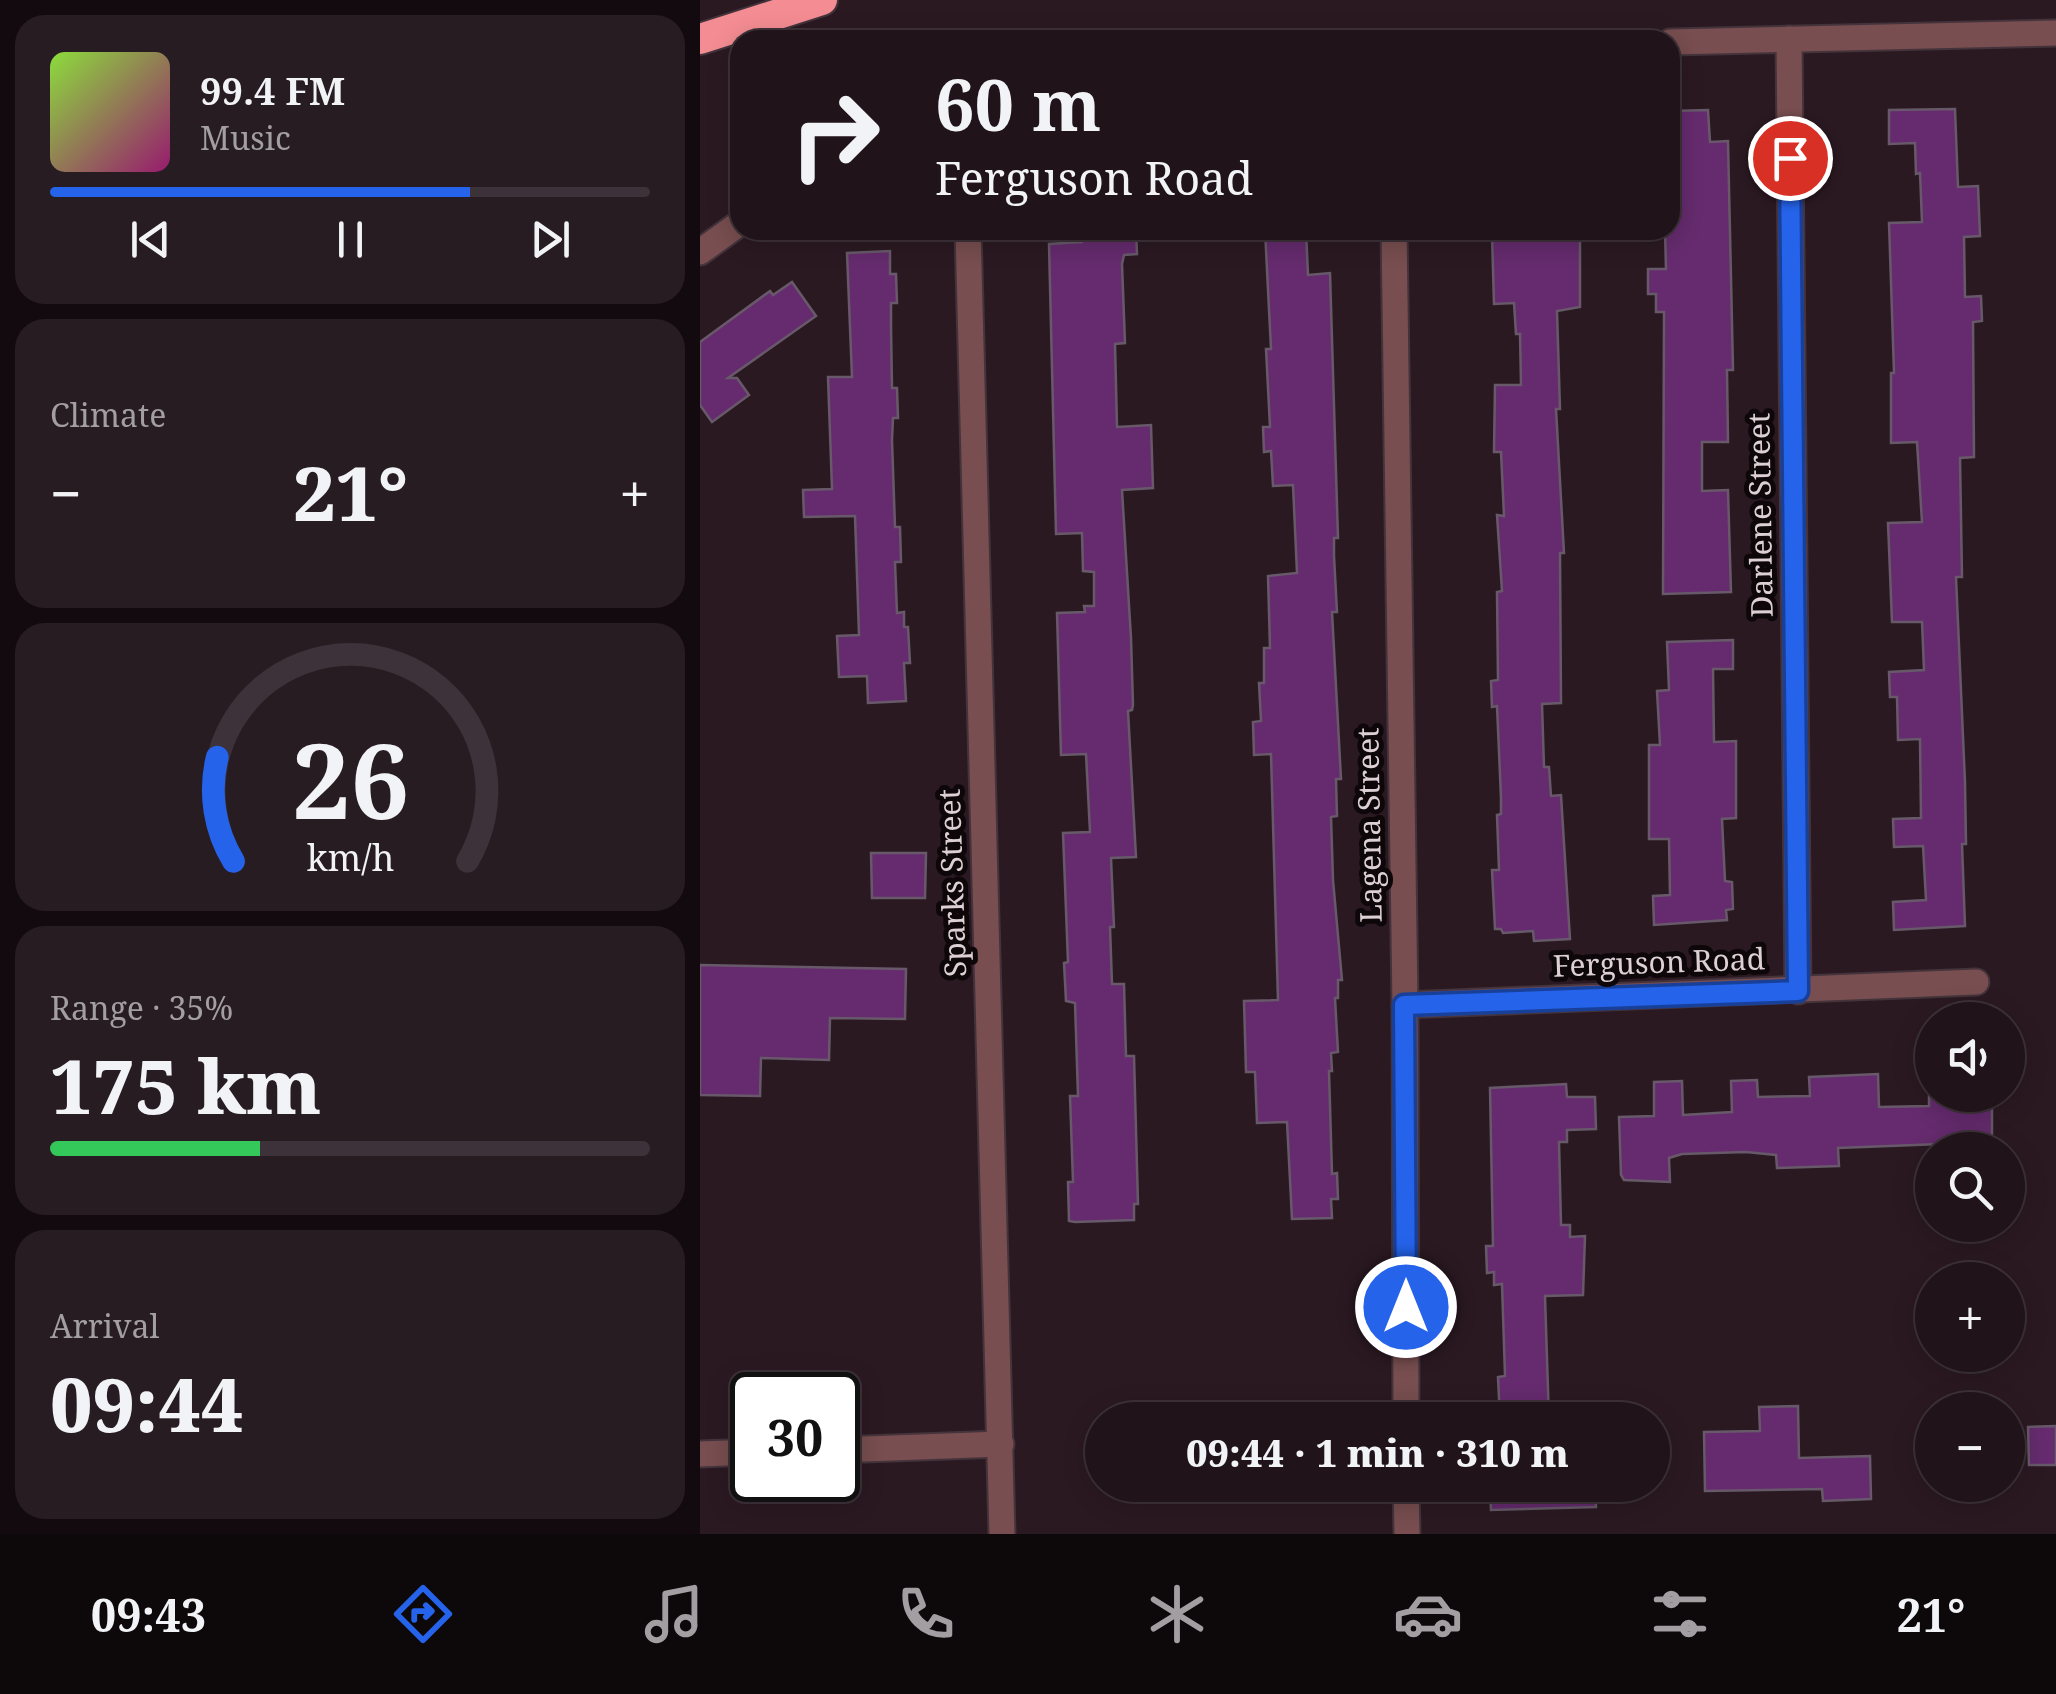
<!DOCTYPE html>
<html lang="en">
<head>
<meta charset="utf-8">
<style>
  :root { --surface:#20131a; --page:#281c23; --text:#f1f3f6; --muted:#a29ea2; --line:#3d3239; --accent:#2563eb }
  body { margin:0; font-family:"Noto Serif",serif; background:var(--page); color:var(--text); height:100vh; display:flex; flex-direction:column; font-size:38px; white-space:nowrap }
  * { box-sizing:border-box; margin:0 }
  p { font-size:32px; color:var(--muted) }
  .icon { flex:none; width:55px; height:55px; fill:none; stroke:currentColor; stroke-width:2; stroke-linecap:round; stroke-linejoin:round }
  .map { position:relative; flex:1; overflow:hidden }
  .side { display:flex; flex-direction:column; gap:15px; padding:15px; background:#120a0e; width:700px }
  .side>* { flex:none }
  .banner { position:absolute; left:30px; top:30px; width:950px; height:210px; border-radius:30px; box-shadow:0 5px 25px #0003,0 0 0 2px var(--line); background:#20131a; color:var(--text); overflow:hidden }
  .controls { position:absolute; left:1215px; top:1002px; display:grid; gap:20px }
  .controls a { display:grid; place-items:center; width:110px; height:110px; border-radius:50%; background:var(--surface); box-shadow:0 5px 25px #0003,0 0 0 2px var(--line); font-size:50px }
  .speed { position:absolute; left:30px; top:1372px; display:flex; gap:20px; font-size:50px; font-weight:700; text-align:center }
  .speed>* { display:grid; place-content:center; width:130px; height:130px; border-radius:50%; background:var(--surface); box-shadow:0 5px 25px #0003,0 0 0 2px var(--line); line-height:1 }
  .speed .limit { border:5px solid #111; border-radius:15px; background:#fff; color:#111 }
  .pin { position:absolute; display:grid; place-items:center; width:85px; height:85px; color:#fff; margin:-42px; border:5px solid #fff; border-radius:50%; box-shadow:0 2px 10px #0007 }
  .me { position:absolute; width:110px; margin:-55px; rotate:0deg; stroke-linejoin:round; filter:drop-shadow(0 0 8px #0008) }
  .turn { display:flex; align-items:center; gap:35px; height:210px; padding:0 40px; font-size:45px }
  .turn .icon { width:130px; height:130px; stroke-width:2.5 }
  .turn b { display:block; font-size:70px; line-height:85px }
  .big { font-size:75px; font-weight:800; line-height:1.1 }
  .side .tile { flex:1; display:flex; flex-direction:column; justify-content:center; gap:15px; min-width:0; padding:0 35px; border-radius:30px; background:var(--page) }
  .side .dial { align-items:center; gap:0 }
  .dial svg { height:260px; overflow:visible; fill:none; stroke:var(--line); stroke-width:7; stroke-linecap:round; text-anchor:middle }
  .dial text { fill:var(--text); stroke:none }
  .song { display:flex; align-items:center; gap:30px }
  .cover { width:120px; height:120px; border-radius:15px; background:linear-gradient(135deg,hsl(90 70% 55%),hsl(320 70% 35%)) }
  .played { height:10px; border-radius:5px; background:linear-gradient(90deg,var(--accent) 70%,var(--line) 70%) }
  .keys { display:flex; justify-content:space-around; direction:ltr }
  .heat { display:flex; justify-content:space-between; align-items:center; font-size:55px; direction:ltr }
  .charge { height:15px; border-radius:8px; background:linear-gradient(90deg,#34c759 35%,var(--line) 0) }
  .trip { position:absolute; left:385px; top:1402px; width:585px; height:100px; border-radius:50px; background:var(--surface); box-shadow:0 5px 25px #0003,0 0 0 2px var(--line); font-weight:800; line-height:100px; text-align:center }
  .dock { display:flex; height:160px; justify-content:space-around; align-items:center; background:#0d080a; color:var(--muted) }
  .dock .icon { width:70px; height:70px }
  .dock .active { color:var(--accent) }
  .dock b { font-size:45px; color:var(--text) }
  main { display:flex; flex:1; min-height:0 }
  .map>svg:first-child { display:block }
</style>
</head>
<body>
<main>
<section class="side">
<div class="tile">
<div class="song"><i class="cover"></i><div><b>99.4 FM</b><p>Music</p></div></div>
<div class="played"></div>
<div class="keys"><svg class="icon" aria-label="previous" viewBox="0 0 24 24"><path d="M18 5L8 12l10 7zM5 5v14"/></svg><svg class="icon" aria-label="pause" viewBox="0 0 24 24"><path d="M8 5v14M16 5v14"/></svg><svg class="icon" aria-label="next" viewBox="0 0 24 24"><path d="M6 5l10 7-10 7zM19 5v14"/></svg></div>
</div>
<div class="tile"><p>Climate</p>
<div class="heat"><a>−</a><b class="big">21°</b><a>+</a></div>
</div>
<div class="tile dial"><svg viewBox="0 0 100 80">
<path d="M14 69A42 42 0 1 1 86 69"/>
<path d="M14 69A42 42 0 0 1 9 37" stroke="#2563eb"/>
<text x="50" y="56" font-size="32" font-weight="700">26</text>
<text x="50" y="72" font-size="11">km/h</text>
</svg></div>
<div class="tile"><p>Range · 35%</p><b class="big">175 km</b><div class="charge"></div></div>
<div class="tile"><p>Arrival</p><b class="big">09:44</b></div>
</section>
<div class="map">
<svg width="1356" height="1534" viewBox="0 0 1356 1534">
  <rect width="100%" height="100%" fill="#2b1922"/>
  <g fill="#652b6e" stroke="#675969" stroke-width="2.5">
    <path d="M 1255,109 L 1258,187 L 1278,186 L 1280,236 L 1264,237 L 1265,297 L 1281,296 L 1282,321 L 1273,322 L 1274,457 L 1260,458 L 1262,577 L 1256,577 L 1265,782 L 1266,844 L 1262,844 L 1265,926 L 1194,930 L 1193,902 L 1226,900 L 1223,846 L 1194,847 L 1193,819 L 1221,818 L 1220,739 L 1198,740 L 1197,697 L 1190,697 L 1189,672 L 1224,670 L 1222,622 L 1192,622 L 1188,523 L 1222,522 L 1217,442 L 1191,443 L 1191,373 L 1194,373 L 1189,223 L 1222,222 L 1220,173 L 1216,174 L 1215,143 L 1189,144 L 1189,110 Z"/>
    <path d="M 1008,110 L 1010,142 L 1028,141 L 1033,370 L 1027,370 L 1028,442 L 1002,442 L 1002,491 L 1028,490 L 1031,592 L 963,594 L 964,312 L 956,312 L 956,294 L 948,294 L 948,269 L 966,269 L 965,230 L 970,230 L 970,111 Z"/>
    <path d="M 381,230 L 436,230 L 437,254 L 424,255 L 422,264 L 425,343 L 415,344 L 417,427 L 451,425 L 453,488 L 422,490 L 431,638 L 433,705 L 432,710 L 428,711 L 436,857 L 411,858 L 414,927 L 410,927 L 412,984 L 424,984 L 426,1056 L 434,1056 L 438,1204 L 434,1204 L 434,1220 L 375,1222 L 369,1221 L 368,1182 L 373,1182 L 370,1096 L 378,1096 L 375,1003 L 366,1001 L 364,963 L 368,962 L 363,833 L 390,832 L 386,754 L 361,755 L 357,613 L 385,612 L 384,606 L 394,606 L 394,572 L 383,571 L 382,533 L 356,534 L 349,244 L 382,242 Z"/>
    <path d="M 565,230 L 606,230 L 608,275 L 630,273 L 638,538 L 634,538 L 634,556 L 637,612 L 632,612 L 641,779 L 636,779 L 637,816 L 631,817 L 633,880 L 642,980 L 638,980 L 638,998 L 635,998 L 638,1052 L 631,1053 L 632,1071 L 629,1071 L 632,1174 L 637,1173 L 638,1199 L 631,1199 L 632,1218 L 592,1219 L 587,1122 L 557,1123 L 555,1072 L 546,1072 L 544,1001 L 578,1000 L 571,754 L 554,755 L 553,722 L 561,721 L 559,683 L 564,683 L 564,648 L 570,648 L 568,576 L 597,573 L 593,485 L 573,486 L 571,451 L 564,452 L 563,427 L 570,427 L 566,349 L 571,349 Z"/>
    <path d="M 820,230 L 880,230 L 880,307 L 857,311 L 860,409 L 856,409 L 864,553 L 860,553 L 861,703 L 842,704 L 844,767 L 849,767 L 851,796 L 861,795 L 870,939 L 834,941 L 833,931 L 803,933 L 801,929 L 795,929 L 792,870 L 799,870 L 797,815 L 801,814 L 801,798 L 797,706 L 792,707 L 791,681 L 798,680 L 797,592 L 802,591 L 797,515 L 804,516 L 801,452 L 794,452 L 795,385 L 821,385 L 820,334 L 816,334 L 814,303 L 794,304 L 792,235 L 820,234 Z"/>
    <path d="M 190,251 L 190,274 L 196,274 L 197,303 L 191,303 L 191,326 L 192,388 L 197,388 L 198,418 L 193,418 L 192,440 L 195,527 L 200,527 L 201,562 L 195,562 L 197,613 L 204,612 L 204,627 L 208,627 L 210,663 L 204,663 L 206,701 L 168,703 L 167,676 L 139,677 L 137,636 L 159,635 L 155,516 L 104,517 L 103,490 L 132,489 L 128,377 L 152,377 L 147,253 Z"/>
    <path d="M 92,282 L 116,316 L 28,378 L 37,378 L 49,395 L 12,422 L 0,405 L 0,342 L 70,291 L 73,295 Z"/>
    <path d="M 1033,640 L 1033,669 L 1013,669 L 1014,742 L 1036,741 L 1036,818 L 1022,819 L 1025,881 L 1032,882 L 1033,909 L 1026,910 L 1027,920 L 954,925 L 953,896 L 970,895 L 969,839 L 949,839 L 949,745 L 960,745 L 957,691 L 969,690 L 967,642 Z"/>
    <path d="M 171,853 L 226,853 L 225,898 L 172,898 Z"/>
    <path d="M 0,965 L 206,969 L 205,1019 L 130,1018 L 129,1060 L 61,1058 L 60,1096 L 0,1095 Z"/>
    <path d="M 1178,1074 L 1179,1107 L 1229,1106 L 1229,1095 L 1257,1095 L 1257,1103 L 1292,1103 L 1292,1142 L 1138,1148 L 1139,1166 L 1077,1168 L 1076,1155 L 1046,1152 L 982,1154 L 969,1158 L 970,1182 L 924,1180 L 921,1175 L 919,1117 L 954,1116 L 954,1082 L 982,1081 L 983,1115 L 1032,1112 L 1031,1081 L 1057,1080 L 1058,1097 L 1110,1096 L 1109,1077 Z"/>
    <path d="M 866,1084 L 867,1097 L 895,1097 L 896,1129 L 867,1130 L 867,1142 L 859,1142 L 861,1225 L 870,1225 L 870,1237 L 885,1236 L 883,1295 L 845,1296 L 849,1420 L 800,1420 L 798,1377 L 805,1376 L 802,1284 L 794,1285 L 794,1272 L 787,1273 L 786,1246 L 793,1246 L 790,1088 Z"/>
    <path d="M 1098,1406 L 1099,1458 L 1170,1456 L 1171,1499 L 1123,1501 L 1122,1489 L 1005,1491 L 1004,1432 L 1060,1431 L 1059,1407 Z"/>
    <path d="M 1356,1426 L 1356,1465 L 1329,1465 L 1328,1427 Z"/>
    <path d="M 790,1485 L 895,1485 L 896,1507 L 791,1510 Z"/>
  </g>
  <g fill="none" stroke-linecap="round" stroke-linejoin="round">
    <g stroke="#44333b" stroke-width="29">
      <g id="minor">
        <path d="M 1089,39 L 1098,991"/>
        <path d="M 970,42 L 1356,33"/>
        <path d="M 268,230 L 302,1534"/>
        <path d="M 694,230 L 705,1005 L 706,1420"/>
        <path d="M 0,252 L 40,223"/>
        <path d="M 705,1005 L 1276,982"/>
        <path d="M 138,1450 L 301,1444"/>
        <path d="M 0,1454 L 52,1452"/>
        <path d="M 706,1485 L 707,1534"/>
      </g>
    </g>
    <g stroke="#44333b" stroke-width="34">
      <path id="highway" d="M 0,39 L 122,0"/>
    </g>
    <use href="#minor" stroke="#784e50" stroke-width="25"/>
    <use href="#highway" stroke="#f48d93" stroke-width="30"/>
  </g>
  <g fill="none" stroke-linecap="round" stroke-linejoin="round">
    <g stroke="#184099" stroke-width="25">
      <path id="route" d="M 706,1307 L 704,1005 L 1098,991 L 1090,158"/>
    </g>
    <use href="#route" stroke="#2563eb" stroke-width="18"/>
  </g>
  <g text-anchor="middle" stroke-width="10" stroke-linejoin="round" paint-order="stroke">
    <g font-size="30" fill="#ddd0d5" stroke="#0e070a">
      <text transform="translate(1061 515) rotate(-91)" y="10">Darlene Street</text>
      <text transform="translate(670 825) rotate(-91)" y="10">Lagena Street</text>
      <text transform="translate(253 883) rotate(-92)" y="10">Sparks Street</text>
      <text transform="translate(959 963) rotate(-2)" y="10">Ferguson Road</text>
    </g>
  </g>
</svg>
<div class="controls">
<a><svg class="icon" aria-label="sound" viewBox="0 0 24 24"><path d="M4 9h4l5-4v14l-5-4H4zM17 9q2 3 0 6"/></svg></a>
<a><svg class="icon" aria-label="search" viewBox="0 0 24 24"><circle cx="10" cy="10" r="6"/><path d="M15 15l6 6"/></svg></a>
<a>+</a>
<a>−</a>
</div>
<div class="speed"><div class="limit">30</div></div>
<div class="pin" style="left:1090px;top:158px;background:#d93025"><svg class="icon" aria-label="arrive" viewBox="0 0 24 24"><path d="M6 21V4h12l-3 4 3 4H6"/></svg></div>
<svg class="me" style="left:706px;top:1307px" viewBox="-20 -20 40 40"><circle r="17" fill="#2563eb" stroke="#fff" stroke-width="3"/><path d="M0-11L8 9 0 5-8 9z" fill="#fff"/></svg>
<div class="trip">09:44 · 1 min · 310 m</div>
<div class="banner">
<div class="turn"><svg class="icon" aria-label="right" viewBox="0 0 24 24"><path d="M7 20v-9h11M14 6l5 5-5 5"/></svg><div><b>60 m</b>Ferguson Road</div></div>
</div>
</div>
</main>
<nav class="dock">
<b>09:43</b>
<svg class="icon active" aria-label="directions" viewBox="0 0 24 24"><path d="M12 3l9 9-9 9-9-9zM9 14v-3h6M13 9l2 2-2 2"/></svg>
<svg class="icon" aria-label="music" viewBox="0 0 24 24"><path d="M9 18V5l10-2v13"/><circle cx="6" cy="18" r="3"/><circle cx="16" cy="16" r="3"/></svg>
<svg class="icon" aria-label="phone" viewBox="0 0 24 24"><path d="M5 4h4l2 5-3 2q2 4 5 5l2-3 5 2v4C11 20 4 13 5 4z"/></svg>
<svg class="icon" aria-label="climate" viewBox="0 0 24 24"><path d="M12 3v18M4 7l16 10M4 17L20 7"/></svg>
<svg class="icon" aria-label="car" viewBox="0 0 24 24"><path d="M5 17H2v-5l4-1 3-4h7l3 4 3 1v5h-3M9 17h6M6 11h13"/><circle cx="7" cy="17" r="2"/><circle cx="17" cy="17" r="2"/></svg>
<svg class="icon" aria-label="filters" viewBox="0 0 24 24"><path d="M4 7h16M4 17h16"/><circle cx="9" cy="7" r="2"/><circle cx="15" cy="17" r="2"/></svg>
<b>21°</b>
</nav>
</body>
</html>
